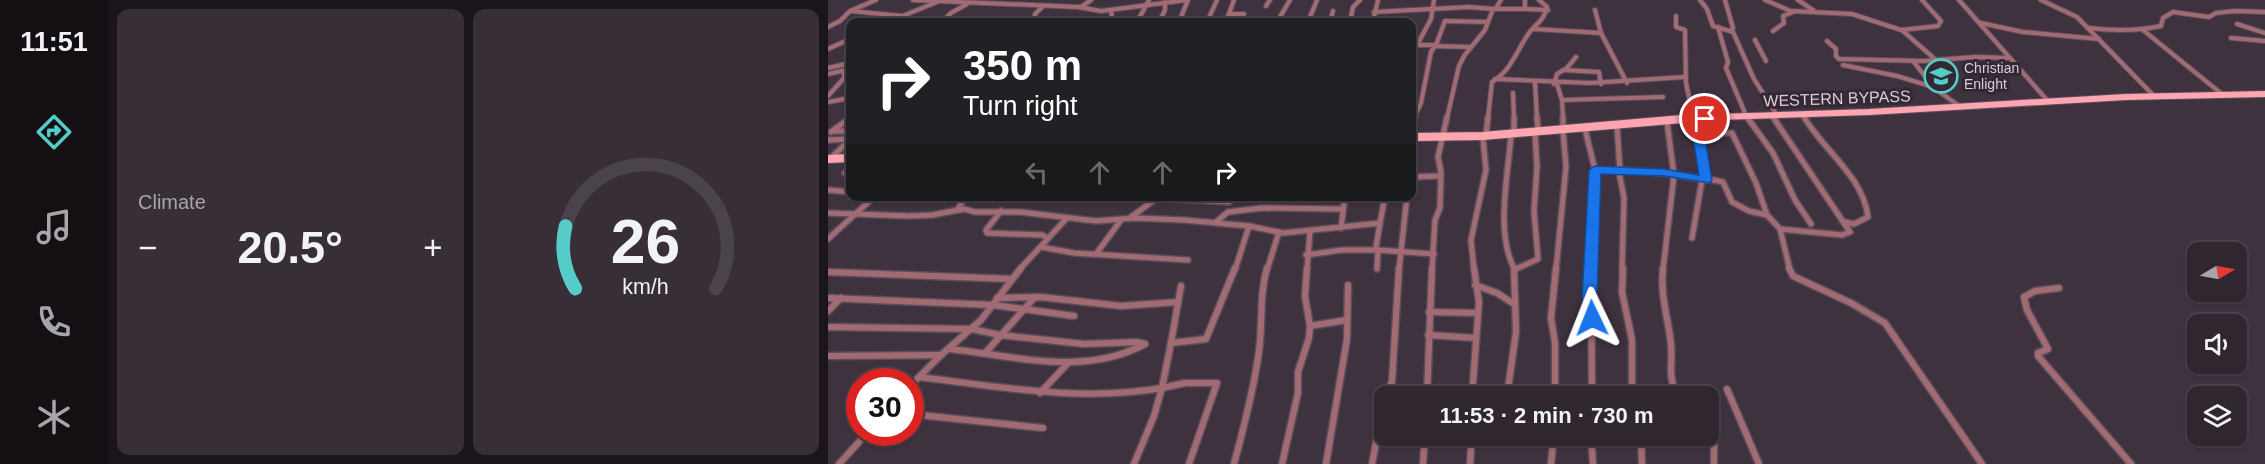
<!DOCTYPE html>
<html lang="en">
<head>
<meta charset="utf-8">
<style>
  :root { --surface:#2f262f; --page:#372e37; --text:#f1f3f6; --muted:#a7a5aa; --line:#4a434b; --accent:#54cdc8 }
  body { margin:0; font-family:Helvetica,sans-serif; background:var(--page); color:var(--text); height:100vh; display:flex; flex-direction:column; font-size:22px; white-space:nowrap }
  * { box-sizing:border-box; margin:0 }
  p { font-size:20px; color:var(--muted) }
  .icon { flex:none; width:33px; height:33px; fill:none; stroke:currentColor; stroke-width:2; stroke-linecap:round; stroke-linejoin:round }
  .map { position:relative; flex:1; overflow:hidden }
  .sheet { display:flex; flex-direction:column; gap:9px; padding:9px; background:#1a151a; width:720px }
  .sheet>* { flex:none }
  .guide { position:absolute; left:18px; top:18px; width:570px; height:183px; border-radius:12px; box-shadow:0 2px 4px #0004,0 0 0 2px var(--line); background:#202124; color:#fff; overflow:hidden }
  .needle { width:39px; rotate:80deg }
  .tools { position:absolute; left:1359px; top:242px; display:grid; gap:12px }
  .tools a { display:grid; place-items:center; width:60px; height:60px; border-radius:12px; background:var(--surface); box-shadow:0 2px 4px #0004,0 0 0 2px var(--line); font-size:30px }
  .speed { position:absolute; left:18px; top:368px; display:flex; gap:12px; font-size:30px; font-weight:700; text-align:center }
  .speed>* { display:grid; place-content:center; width:78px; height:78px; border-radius:50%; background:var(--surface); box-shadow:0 2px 4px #0004,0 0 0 2px var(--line); line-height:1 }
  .speed .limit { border:9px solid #d22; background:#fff; color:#111 }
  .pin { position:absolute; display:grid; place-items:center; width:51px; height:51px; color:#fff; margin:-26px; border:3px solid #fff; border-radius:50%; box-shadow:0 2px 6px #0007 }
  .me { position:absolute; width:66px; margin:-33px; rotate:358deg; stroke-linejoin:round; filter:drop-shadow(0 0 4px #0008) }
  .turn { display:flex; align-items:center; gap:21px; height:126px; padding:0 18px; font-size:27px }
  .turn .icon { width:78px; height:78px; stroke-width:2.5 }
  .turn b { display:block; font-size:42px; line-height:51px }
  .lanes { display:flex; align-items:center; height:57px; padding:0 18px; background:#0003; justify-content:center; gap:30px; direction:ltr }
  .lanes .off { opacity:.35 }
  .big { font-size:45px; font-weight:700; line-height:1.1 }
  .sheet .tile { flex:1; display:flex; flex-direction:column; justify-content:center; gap:9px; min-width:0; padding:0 21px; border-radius:12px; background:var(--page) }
  .sheet .dial { align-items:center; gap:0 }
  .dial svg { height:156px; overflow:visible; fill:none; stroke:var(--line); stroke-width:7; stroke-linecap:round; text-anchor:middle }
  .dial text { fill:var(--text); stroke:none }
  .heat { display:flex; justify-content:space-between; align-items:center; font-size:33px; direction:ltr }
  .sheet .tiles { flex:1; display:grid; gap:9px; grid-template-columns:repeat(2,1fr) }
  .trip { position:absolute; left:546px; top:386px; width:345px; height:60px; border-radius:12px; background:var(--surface); box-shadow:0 2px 4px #0004,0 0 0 2px var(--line); font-weight:700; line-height:60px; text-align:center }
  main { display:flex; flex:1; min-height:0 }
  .tabs { display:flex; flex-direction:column; width:108px; justify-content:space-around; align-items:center; background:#130f13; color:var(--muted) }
  .tabs .icon { width:42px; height:42px }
  .tabs .current { color:var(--accent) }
  .tabs b { font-size:27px; color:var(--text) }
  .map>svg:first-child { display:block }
</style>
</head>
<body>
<main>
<nav class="tabs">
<b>11:51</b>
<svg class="icon current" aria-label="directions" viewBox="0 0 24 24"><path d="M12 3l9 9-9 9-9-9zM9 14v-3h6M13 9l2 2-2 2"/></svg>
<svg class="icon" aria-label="music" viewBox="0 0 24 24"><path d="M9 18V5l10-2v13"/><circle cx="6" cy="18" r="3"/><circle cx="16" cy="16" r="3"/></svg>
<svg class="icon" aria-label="phone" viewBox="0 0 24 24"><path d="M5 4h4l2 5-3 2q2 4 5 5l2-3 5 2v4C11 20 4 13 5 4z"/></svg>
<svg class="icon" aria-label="climate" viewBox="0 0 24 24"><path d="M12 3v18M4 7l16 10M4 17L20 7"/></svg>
</nav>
<section class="sheet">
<div class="tiles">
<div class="tile"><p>Climate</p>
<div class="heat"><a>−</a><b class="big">20.5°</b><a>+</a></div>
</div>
<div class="tile dial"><svg viewBox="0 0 100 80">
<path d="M14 69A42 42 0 1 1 86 69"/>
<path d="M14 69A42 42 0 0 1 9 37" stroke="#54cdc8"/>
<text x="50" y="56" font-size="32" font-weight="700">26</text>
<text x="50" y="72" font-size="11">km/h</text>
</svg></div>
</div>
</section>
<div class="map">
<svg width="1437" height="464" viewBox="0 0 1437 464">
  <rect width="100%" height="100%" fill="#3f323f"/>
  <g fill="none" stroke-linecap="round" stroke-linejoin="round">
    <g stroke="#5b4e5a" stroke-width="6">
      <g id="street-far2">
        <path d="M 85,0 L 250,7 L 273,11 L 359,0"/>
        <path d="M 872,0 L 879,9 L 885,26 L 905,32 L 926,79 L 947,112"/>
        <path d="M 897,0 L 905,28 L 903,31"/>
        <path d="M 937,0 L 965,12 L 955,16 L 956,23 L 945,31"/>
        <path d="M 970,0 L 985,10"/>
        <path d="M 1131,0 L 1219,100"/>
        <path d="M 1213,0 L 1249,17 L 1326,96"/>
        <path d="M 215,6 L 207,14 L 207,18 L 223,22"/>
        <path d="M 438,6 L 442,0"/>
        <path d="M 253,7 L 263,0"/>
        <path d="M 668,8 L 673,0"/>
        <path d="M 697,9 L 720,10"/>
        <path d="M 283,10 L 284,22"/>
        <path d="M 767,10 L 773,33 L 799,83"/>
        <path d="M 23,11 L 74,16"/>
        <path d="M 963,11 L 1024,14 L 1073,30 L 1110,26 L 1113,21 L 1094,0"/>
        <path d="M 546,12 L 641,7 L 666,9"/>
        <path d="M 403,14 L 416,14"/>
        <path d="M 848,16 L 848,27 L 857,30 L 858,83 L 865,116"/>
        <path d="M 546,17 L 550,0"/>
        <path d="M 60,22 L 109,2"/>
        <path d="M 114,22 L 123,13 L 139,4"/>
        <path d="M 309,22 L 321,0"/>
        <path d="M 331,22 L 337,10 L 337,2"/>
        <path d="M 351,22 L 360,0"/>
        <path d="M 379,22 L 389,0"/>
        <path d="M 398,22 L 406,0"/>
        <path d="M 449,22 L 462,0"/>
        <path d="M 480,22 L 489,0"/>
        <path d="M 502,22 L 505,11"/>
        <path d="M 522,22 L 525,7 L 532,0"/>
        <path d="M 1153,23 L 1195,32 L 1271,39"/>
        <path d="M 1409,24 L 1437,33"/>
        <path d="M 0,27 L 12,21 L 22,11 L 48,0"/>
        <path d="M 890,27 L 900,62 L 898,68 L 917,113"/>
        <path d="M 1261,28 C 1286,31 1309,31 1333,26 L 1335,18 L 1345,12 L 1381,17 L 1388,13 L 1407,11 L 1437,12"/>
        <path d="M 706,29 L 773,33"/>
        <path d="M 1315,30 L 1395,95"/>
        <path d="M 1075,31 L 1108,60"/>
        <path d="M 1403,38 L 1437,41"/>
        <path d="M 927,40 L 938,61"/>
        <path d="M 999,41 L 1008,49 L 1008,56 L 1011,59 L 1095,61 L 1147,57 L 1182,58"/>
        <path d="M 584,45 L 608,45 L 617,21 L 660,22"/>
        <path d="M 589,45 L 603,19 L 606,0"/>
        <path d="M 0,49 L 22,39"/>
        <path d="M 1085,61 L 1104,85"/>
        <path d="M 1015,65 L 1069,76 L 1105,87 L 1131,106"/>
        <path d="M 0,68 L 22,63"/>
        <path d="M 735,70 L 771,72 L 773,84"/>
        <path d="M 0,74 L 22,69"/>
        <path d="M 667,79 L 762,83 L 857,77"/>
        <path d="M 707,83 L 709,118"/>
        <path d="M 726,84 L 729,74 L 739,68 L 748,57"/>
        <path d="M 729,84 L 734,100 L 735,118"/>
        <path d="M 685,93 L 686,118"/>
        <path d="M 0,96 L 16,78 L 16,71"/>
        <path d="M 734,100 L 835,97"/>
        <path d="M 0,102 L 22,98"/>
        <path d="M 944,116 L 946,118"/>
        <path d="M 975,116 L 977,118"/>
        <path d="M 586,118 L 593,103 L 603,52 L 607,46 L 642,47"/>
        <path d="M 619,118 L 631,66 L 636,56 L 657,30 L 665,9 L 697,9 L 697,0"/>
        <path d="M 660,118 L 664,82 C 684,70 688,51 701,33 C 708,24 717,19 719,7 L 711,0"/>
      </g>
    </g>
    <g stroke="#5b4e5a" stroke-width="8">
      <g id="street-far1">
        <path d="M 686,117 L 686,132"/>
        <path d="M 709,117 L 710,129"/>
        <path d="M 735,117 L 735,127"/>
        <path d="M 919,117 L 945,153 L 967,200 L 983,224"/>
        <path d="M 945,117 L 1022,232 L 1014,235 L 952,229"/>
        <path d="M 976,117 C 996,151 1035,176 1040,217 L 1026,224 L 1017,222"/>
        <path d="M 877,119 L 872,144 L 876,178 L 895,182 L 904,202 L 921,211 L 939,215 L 952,229 L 962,270"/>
        <path d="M 584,123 L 587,117"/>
        <path d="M 757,129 L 767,170 L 763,270"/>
        <path d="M 5,131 L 22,131"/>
        <path d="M 3,132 L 22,118"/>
        <path d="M 874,133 L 904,133 L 928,183 L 939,215"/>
        <path d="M 658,134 L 660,117"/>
        <path d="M 615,135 L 619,117"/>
        <path d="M 683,136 C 680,175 667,235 687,270"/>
        <path d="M 0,140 L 22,139"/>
        <path d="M 5,156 L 22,140"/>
        <path d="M 22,168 L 17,173 L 22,174"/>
        <path d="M 767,170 L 792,171 L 789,126"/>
        <path d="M 584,177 L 612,176"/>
        <path d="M 0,190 L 22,192"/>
        <path d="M 283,196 L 401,202"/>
        <path d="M 129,210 L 138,196"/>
        <path d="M 173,211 L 158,230 L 159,233 L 214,235 L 220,238"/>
        <path d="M 0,213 L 81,216 L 104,215 L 136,209 L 147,212 L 192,212 L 268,221 L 307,218 L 356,220 L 421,226 L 455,233 L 552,223 L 557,196"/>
        <path d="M 303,217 L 329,198"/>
        <path d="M 388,222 L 400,212 L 434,208 L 514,209"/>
        <path d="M 552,223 L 548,247 L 550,250 L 606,254"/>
        <path d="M 513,228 L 517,196"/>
        <path d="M 864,238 L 874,180"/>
        <path d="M 0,239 L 47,196"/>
        <path d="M 213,247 L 246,253 L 360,260"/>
        <path d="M 268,254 L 293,220"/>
        <path d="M 478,255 L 514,250 L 550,250 L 549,269"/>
        <path d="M 688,269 L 710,259 L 706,211 L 709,166 L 707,134"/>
        <path d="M 191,270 L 238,219"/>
        <path d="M 407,270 L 421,226"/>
        <path d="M 439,270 L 451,232"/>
        <path d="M 479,270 L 482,231"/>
        <path d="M 571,270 L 579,196"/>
        <path d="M 604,270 L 607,220 L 612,208 L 613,172 L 610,157 L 614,139"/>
        <path d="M 646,270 L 643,240 L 658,170 L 655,139"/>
        <path d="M 728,270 L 738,167 L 735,131"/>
        <path d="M 794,270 L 796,198 L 791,172 L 794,170 L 836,173 L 878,180"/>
        <path d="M 835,270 L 846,175 L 839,122"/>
      </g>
    </g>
    <g stroke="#5b4e5a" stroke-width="9">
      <g id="street">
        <path d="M 763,268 L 764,396"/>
        <path d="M 795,268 L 794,292 L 804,340 L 804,396"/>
        <path d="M 835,268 C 832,295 840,318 843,344 C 845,367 839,372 849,396"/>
        <path d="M 961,268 L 965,276 L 1023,303 L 1057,323 L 1154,464"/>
        <path d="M 0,272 L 183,279"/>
        <path d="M 647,285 L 669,293 L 686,304"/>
        <path d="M 1231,288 L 1207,291 L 1196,297 L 1199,310 L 1220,349 L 1210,353 L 1210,356 L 1303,464"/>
        <path d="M 0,298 L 165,305 L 246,316"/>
        <path d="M 169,298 L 213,297 L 293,306 L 350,302"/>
        <path d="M 0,311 L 13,298"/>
        <path d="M 601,312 L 650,313"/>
        <path d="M 482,326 L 519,320"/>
        <path d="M 0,327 L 144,329 L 172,335 L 256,344 L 309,342 L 317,344"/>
        <path d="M 600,335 L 648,338"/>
        <path d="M 343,343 L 353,286"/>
        <path d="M 122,349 C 188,356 255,377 317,344"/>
        <path d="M 158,352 L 206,298"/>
        <path d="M 113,355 L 153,320 L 193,268"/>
        <path d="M 0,356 L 113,355 L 82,386"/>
        <path d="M 91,377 C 173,387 252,402 334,388 L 326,416 L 306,464"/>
        <path d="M 899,389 L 931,464"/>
        <path d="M 212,393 L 241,362"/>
        <path d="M 559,396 L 564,381 L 571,268"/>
        <path d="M 599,396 L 604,268"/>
        <path d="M 644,396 L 651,302 L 646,268"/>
        <path d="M 679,396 L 688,332 L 686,268"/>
        <path d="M 727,396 L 727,343 L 723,318 L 728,268"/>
        <path d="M 82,414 L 215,428"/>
        <path d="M 880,429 L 886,445 L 886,464"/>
        <path d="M 763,435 L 765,464"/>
        <path d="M 813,435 L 814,464"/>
        <path d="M 644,437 L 671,439 L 676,435"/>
        <path d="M 11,464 L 40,432"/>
        <path d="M 361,464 L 389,383 L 357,383 L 334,388 L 343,343 L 378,339 L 407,268"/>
        <path d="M 406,464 C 416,427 426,389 431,351 C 435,322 431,296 439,268"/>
        <path d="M 454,464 L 470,393 L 470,372 L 481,338 L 482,326 L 477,296 L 479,268"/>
        <path d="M 498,464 L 519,339 L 520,285"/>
        <path d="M 544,464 L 556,401"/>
        <path d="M 595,464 L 597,435"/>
        <path d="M 642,464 L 644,435"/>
        <path d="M 723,464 L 726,435"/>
      </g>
    </g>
    <g stroke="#5b4e5a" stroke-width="8">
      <path id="primary-far1" d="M 860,118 L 1041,112 L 1298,97 L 1437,94"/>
    </g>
    <g stroke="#5b4e5a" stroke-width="10">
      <g id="primary">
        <path d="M 584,137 L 655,136 L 878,117"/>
        <path d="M 0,159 L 22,158"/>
      </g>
    </g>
    <use href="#street-far2" stroke="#a26b73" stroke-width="4"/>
    <use href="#street-far1" stroke="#a26b73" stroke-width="5"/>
    <use href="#street" stroke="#a26b73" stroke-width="6"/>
    <use href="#primary-far1" stroke="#fea5b2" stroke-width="6"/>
    <use href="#primary" stroke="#fea5b2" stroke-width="8"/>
  </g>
  <path fill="#1a73e8" stroke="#114b97" stroke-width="1.5" d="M 877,116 L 883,119 L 878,144 L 884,180 L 882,183 L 836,176 L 773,174 L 769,298 L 771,318 L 769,322 L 758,322 L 754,298 L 761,170 L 767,166 L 836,169 L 871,175 L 866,144 L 871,119 Z"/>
  <defs>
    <g id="school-ring" transform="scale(1.725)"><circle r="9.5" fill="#352835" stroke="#54cdc8" stroke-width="1.5"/><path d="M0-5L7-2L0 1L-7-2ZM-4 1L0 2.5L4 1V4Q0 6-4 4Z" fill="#54cdc8"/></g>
  </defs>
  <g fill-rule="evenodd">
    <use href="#school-ring" x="1113" y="76"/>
  </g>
  <g text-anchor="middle" stroke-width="6" stroke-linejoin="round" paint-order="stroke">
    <g font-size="14" fill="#d8cfd7" stroke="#352835" text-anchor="start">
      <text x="1136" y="73">Christian<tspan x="1136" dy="16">Enlight</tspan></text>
    </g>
    <g font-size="16" fill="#d8cfd7" stroke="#352835">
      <text transform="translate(1009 98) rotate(-2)" y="6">WESTERN BYPASS</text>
    </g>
  </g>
</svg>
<div class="tools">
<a><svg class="needle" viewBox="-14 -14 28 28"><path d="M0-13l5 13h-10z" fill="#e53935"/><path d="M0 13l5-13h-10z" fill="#a7a5aa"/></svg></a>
<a><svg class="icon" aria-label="sound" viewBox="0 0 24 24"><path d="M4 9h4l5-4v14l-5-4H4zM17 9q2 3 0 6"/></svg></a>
<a><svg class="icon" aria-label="layers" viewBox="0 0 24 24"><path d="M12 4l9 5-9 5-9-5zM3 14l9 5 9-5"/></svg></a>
</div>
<div class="speed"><div class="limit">30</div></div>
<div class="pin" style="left:877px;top:119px;background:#d93025"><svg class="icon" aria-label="arrive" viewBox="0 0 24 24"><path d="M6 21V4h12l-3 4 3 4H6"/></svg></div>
<svg class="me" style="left:764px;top:318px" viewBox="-20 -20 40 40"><path d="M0-17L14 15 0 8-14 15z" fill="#1a73e8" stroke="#fff" stroke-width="4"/></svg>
<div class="trip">11:53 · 2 min · 730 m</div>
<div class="guide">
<div class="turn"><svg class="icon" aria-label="right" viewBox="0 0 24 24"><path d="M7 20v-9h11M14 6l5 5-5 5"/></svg><div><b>350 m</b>Turn right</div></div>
<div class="lanes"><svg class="icon off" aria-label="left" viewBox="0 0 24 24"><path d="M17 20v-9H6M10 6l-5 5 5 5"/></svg><svg class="icon off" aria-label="ahead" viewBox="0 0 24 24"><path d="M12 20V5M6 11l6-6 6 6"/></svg><svg class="icon off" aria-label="ahead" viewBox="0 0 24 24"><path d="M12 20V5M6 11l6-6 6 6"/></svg><svg class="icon" aria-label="right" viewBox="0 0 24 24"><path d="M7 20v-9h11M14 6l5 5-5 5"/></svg></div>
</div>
</div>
</main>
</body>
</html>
